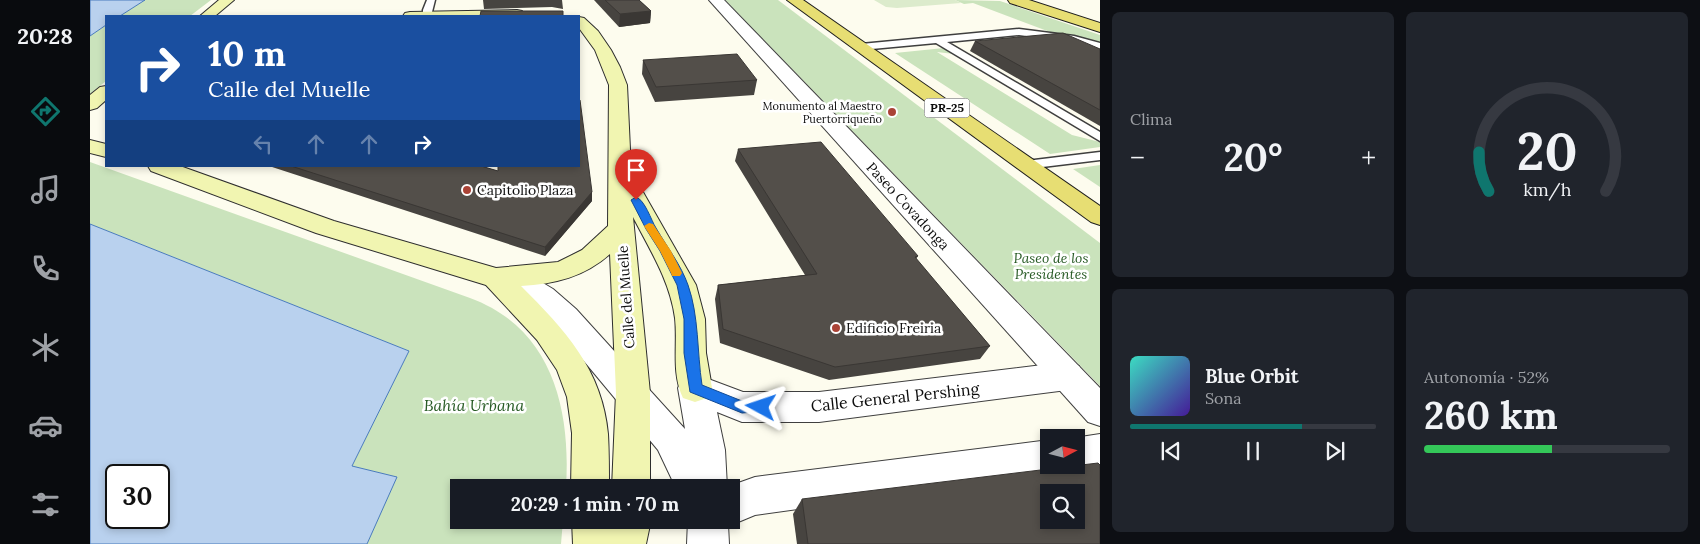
<!DOCTYPE html>
<html lang="es">
<head>
<meta charset="utf-8">
<style>
  :root { --surface:#171b24; --page:#20242c; --text:#f1f3f6; --muted:#9ea1a6; --line:#363941; --accent:#0f766e }
  body { margin:0; font-family:Lora,serif; background:var(--page); color:var(--text); height:100vh; display:flex; flex-direction:column; font-size:19px; white-space:nowrap }
  * { box-sizing:border-box; margin:0 }
  p { font-size:16px; color:var(--muted) }
  .icon { flex:none; width:28px; height:28px; fill:none; stroke:currentColor; stroke-width:2; stroke-linecap:round; stroke-linejoin:round }
  .map { position:relative; flex:1; overflow:hidden }
  .details { display:flex; flex-direction:column; gap:12px; padding:12px; background:#0d0f14; width:600px }
  .details>* { flex:none }
  .top-card { position:absolute; left:15px; top:15px; width:475px; height:152px; border-radius:0px; box-shadow:0 2px 8px #0003; background:#1a4fa0; color:#fff; overflow:hidden }
  .needle { width:32px; rotate:83deg }
  .controls { position:absolute; left:950px; top:429px; display:grid; gap:10px }
  .controls a { display:grid; place-items:center; width:45px; height:45px; border-radius:0px; background:var(--surface); box-shadow:0 2px 8px #0003; font-size:25px }
  .speed { position:absolute; left:15px; top:464px; display:flex; gap:10px; font-size:25px; font-weight:700; text-align:center }
  .speed>* { display:grid; place-content:center; width:65px; height:65px; border-radius:50%; background:var(--surface); box-shadow:0 2px 8px #0003; line-height:1 }
  .speed .limit { border:2px solid #111; border-radius:8px; background:#fff; color:#111 }
  .pin { position:absolute; display:grid; place-items:center; width:42px; height:42px; color:#fff; margin:-51px -21px; border-radius:50% 50% 50% 0; rotate:-45deg; box-shadow:0 0 5px #0007 }
  .pin .icon { rotate:45deg }
  .me { position:absolute; width:55px; margin:-28px; rotate:275deg; stroke-linejoin:round; filter:drop-shadow(0 0 4px #0008) }
  .turn { display:flex; align-items:center; gap:18px; height:105px; padding:0 20px; font-size:22px }
  .turn .icon { width:65px; height:65px; stroke-width:2.5 }
  .turn b { display:block; font-size:35px; line-height:42px }
  .lanes { display:flex; align-items:center; height:48px; padding:0 20px; background:#0003; justify-content:center; gap:25px; direction:ltr }
  .lanes .off { opacity:.35 }
  .big { font-size:38px; font-weight:800; line-height:1.1 }
  .details .card { flex:1; display:flex; flex-direction:column; justify-content:center; gap:8px; min-width:0; padding:0 18px; border-radius:8px; background:var(--page) }
  .details .dial { align-items:center; gap:0 }
  .dial svg { height:130px; overflow:visible; fill:none; stroke:var(--line); stroke-width:7; stroke-linecap:round; text-anchor:middle }
  .dial text { fill:var(--text); stroke:none }
  .song { display:flex; align-items:center; gap:15px }
  .cover { width:60px; height:60px; border-radius:8px; background:linear-gradient(135deg,hsl(170 70% 55%),hsl(260 70% 35%)) }
  .played { height:5px; border-radius:2px; background:linear-gradient(90deg,var(--accent) 70%,var(--line) 70%) }
  .keys { display:flex; justify-content:space-around; direction:ltr }
  .heat { display:flex; justify-content:space-between; align-items:center; font-size:28px; direction:ltr }
  .charge { height:8px; border-radius:4px; background:linear-gradient(90deg,#34c759 52%,var(--line) 0) }
  .details .tiles { flex:1; display:grid; gap:12px; grid-template-columns:repeat(2,1fr) }
  .trip { position:absolute; left:360px; top:479px; width:290px; height:50px; border-radius:0px; background:var(--surface); box-shadow:0 2px 8px #0003; font-weight:800; line-height:50px; text-align:center }
  main { display:flex; flex:1; min-height:0 }
  .tab-bar { display:flex; flex-direction:column; width:90px; justify-content:space-around; align-items:center; background:#090b0e; color:var(--muted) }
  .tab-bar .icon { width:35px; height:35px }
  .tab-bar .current { color:var(--accent) }
  .tab-bar b { font-size:22px; color:var(--text) }
  .map>svg:first-child { display:block }
</style>
</head>
<body>
<main>
<nav class="tab-bar">
<b>20:28</b>
<svg class="icon current" aria-label="directions" viewBox="0 0 24 24"><path d="M12 3l9 9-9 9-9-9zM9 14v-3h6M13 9l2 2-2 2"/></svg>
<svg class="icon" aria-label="music" viewBox="0 0 24 24"><path d="M9 18V5l10-2v13"/><circle cx="6" cy="18" r="3"/><circle cx="16" cy="16" r="3"/></svg>
<svg class="icon" aria-label="phone" viewBox="0 0 24 24"><path d="M5 4h4l2 5-3 2q2 4 5 5l2-3 5 2v4C11 20 4 13 5 4z"/></svg>
<svg class="icon" aria-label="climate" viewBox="0 0 24 24"><path d="M12 3v18M4 7l16 10M4 17L20 7"/></svg>
<svg class="icon" aria-label="car" viewBox="0 0 24 24"><path d="M5 17H2v-5l4-1 3-4h7l3 4 3 1v5h-3M9 17h6M6 11h13"/><circle cx="7" cy="17" r="2"/><circle cx="17" cy="17" r="2"/></svg>
<svg class="icon" aria-label="filters" viewBox="0 0 24 24"><path d="M4 7h16M4 17h16"/><circle cx="9" cy="7" r="2"/><circle cx="15" cy="17" r="2"/></svg>
</nav>
<div class="map">
<svg width="1010" height="544" viewBox="0 0 1010 544">
  <rect width="100%" height="100%" fill="#fdfcee"/>
  <g fill="#cae3bc">
    <path d="M 55,0 L 121,0 L 100,16 L 30,16 Z"/>
    <path d="M 635,0 L 688,0 L 1010,243 L 1010,386 Z"/>
    <path d="M 865,0 L 910,1 L 1010,35 L 1010,42 L 960,32 L 883,3 L 874,4 Z"/>
    <path d="M 16,25 L 16,81 L 0,94 L 0,36 Z"/>
    <path d="M 854,48 L 864,54 L 847,52 L 982,135 L 1010,142 L 1010,147 L 960,154 L 805,53 Z"/>
    <path d="M 0,162 L 380,298 C 462,328 481,409 476,487 L 369,488 L 369,520 L 473,520 L 471,544 L 277,544 L 306,477 L 262,466 L 319,351 L 0,224 Z"/>
    <path d="M 1010,165 L 1010,187 L 983,169 Z"/>
  </g>
  <path fill="#dcebcc" d="M 784,0 L 865,0 L 871,3 L 807,8 L 796,7 Z"/>
  <g fill="#b9d1ee" stroke="#497bbc" fill-rule="evenodd">
    <path d="M 0,0 L 55,0 L 30,16 L 16,16 L 16,25 L 0,36 Z"/>
    <path d="M 0,224 L 319,351 L 262,466 L 307,477 L 277,544 L 0,544 ZM 26,475 L 69,475 L 69,518 L 26,518 Z"/>
  </g>
  <g fill="none" stroke-linecap="round" stroke-linejoin="round">
    <g stroke="#3f3f3f" stroke-width="3">
      <g id="service">
        <path d="M 337,0 L 345,0 L 341,16 L 333,16 L 333,10 Z"/>
        <path d="M 929,29 L 984,36 L 1010,43 L 1010,49 L 983,42 L 929,35 L 857,42 L 1010,132 L 1010,141 L 846,43 L 771,50 L 766,47 L 771,44 Z"/>
        <path d="M 1010,152 L 1010,160 L 936,169 L 930,165 L 936,161 Z"/>
      </g>
    </g>
    <g stroke="#3f3f3f" stroke-width="2">
      <path id="minor" d="M 406,268 L 443,277 L 463,289 L 486,309 L 595,429 L 588,388 L 593,378 L 605,374 L 653,392 L 729,392 L 977,362 L 989,366 L 993,376 L 989,386 L 977,390 L 729,422 L 652,422 L 627,412 L 635,450 L 637,487 L 665,477 L 959,440 L 959,465 L 986,465 L 986,438 L 984,438 L 1010,434 L 1010,468 L 986,471 L 973,466 L 972,469 L 959,474 L 665,515 L 641,525 L 638,524 L 639,544 L 597,544 L 598,520 L 641,520 L 641,488 L 586,488 L 568,450 L 464,325 L 443,303 L 425,292 L 396,285 L 392,278 L 396,271 Z"/>
    </g>
    <g stroke="#3f3f3f" stroke-width="2">
      <path id="tertiary" d="M 619,0 L 634,0 L 1010,388 L 1010,426 L 998,422 Z"/>
    </g>
    <g stroke="#2e2e2e" stroke-width="2">
      <g id="secondary">
        <path d="M 129,0 L 144,0 L 125,16 L 110,16 Z"/>
        <path d="M 427,10 L 432,11 L 434,14 L 433,16 L 313,16 L 315,13 L 320,12 Z"/>
        <path d="M 489,17 L 494,18 L 508,31 L 521,50 L 530,67 L 537,85 L 541,171 L 606,285 L 615,319 L 616,353 L 622,388 L 617,398 L 605,402 L 593,398 C 581,372 588,345 585,318 C 580,281 560,250 543,217 L 560,393 L 560,488 L 522,488 L 526,393 L 520,254 C 494,277 465,284 431,286 C 475,330 512,369 518,434 C 519,452 519,470 519,488 L 481,488 L 482,433 L 477,397 L 467,370 L 447,340 L 396,285 L 226,233 L 61,171 L 58,166 L 90,166 L 244,221 L 406,268 L 468,262 L 492,250 L 518,226 L 519,85 L 505,50 L 489,28 Z"/>
        <path d="M 16,86 L 16,100 L 7,108 L 0,110 L 0,95 L 10,87 Z"/>
        <path d="M 0,140 L 16,144 L 16,157 L 0,153 Z"/>
        <path d="M 482,520 L 561,520 L 556,544 L 483,544 Z"/>
      </g>
    </g>
    <g stroke="#1d1d1d" stroke-width="2">
      <g id="primary">
        <path d="M 697,0 L 713,0 L 1010,206 L 1010,225 L 1001,222 Z"/>
        <path d="M 918,0 L 939,0 L 1010,23 L 1010,32 L 920,3 Z"/>
      </g>
    </g>
    <use href="#service" fill="#fff" fill-rule="evenodd"/>
    <use href="#minor" fill="#fff" fill-rule="evenodd"/>
    <use href="#tertiary" fill="#fff" fill-rule="evenodd"/>
    <use href="#secondary" fill="#f1f5b1" fill-rule="evenodd"/>
    <use href="#primary" fill="#e7de73" fill-rule="evenodd"/>
  </g>
  <g fill="#474440">
    <path d="M 393,0 L 472,0 L 473,9 L 462,7 L 394,9 Z"/>
    <path d="M 504,0 L 549,0 L 561,11 L 560,23 L 529,27 Z"/>
    <path d="M 885,41 L 1010,49 L 1010,126 L 880,51 Z"/>
    <path d="M 553,60 L 667,80 L 664,95 L 565,102 L 552,74 Z"/>
    <path d="M 648,149 L 828,256 L 826,259 L 900,346 L 890,359 L 739,380 L 630,343 L 625,299 L 628,285 L 715,275 L 645,161 Z"/>
    <path d="M 179,166 L 391,166 L 408,171 L 502,192 L 502,201 L 455,256 Z"/>
    <path d="M 712,499 L 1010,544 L 707,544 L 703,514 Z"/>
  </g>
  <g fill="#3a3734">
    <path d="M 561,11 L 560,23 L 529,27 L 530,14 Z"/>
    <path d="M 502,192 L 502,201 L 455,256 L 455,247 Z"/>
  </g>
  <g fill="#534f4a" stroke="#3a3734" fill-rule="evenodd">
    <path d="M 515,0 L 549,0 L 561,11 L 530,14 Z"/>
    <path d="M 391,11 L 473,11 L 473,16 L 367,16 L 390,16 Z"/>
    <path d="M 973,33 L 1010,49 L 1010,110 L 885,41 Z"/>
    <path d="M 647,54 L 667,80 L 566,87 L 553,60 Z"/>
    <path d="M 489,100 L 490,100 L 502,192 L 455,247 L 201,166 L 391,166 L 408,171 L 408,166 L 489,166 Z"/>
    <path d="M 731,142 L 828,256 L 825,257 L 900,346 L 745,367 L 633,329 L 628,285 L 727,274 L 648,149 Z"/>
    <path d="M 1008,463 L 1010,465 L 1010,544 L 718,544 L 712,499 ZM 959,492 L 986,492 L 986,520 L 959,520 Z"/>
  </g>
  <path fill="#1a73e8" stroke="#114b97" d="M 546,197 C 555,200 561,220 566,228 C 577,247 591,265 598,285 C 609,316 607,352 612,385 L 652,401 L 676,402 L 678,407 L 676,411 L 652,413 L 600,392 L 594,353 L 594,319 L 587,285 L 570,251 L 556,229 L 541,200 Z"/>
  <path fill="#f59e0b" d="M 559,223 L 563,224 L 581,251 L 592,273 L 590,276 L 582,276 L 581,273 L 570,251 L 554,226 Z"/>
  <g fill="#aa4336" stroke="#fff" stroke-width="2">
    <circle cx="802" cy="112" r="5"/>
    <circle cx="377" cy="190" r="5"/>
    <circle cx="746" cy="328" r="5"/>
  </g>
  <g text-anchor="middle" stroke-width="5" stroke-linejoin="round" paint-order="stroke">
    <g font-size="11" fill="#0c0c0c" stroke="#fff" text-anchor="end">
      <text x="792" y="110">Monumento al Maestro<tspan x="792" dy="13">Puertorriqueño</tspan></text>
    </g>
    <rect fill="#fff" stroke="#555" stroke-width="1" x="834.5" y="98.5" width="45" height="19" rx="4"/>
    <g font-size="12" font-weight="bold" fill="#0c0c0c">
      <text x="857" y="112">PR-25</text>
    </g>
    <g font-size="14" fill="#0c0c0c" stroke="#fff" text-anchor="start">
      <text x="387" y="195">Capitolio Plaza</text>
      <text x="756" y="333">Edificio Freiria</text>
    </g>
    <g font-size="14" fill="#0c0c0c" stroke="#fff">
      <text transform="translate(818 206) rotate(47)" y="5">Paseo Covadonga</text>
      <text transform="translate(536 297) rotate(-94)" y="5">Calle del Muelle</text>
    </g>
    <g font-size="14" font-style="italic" fill="#285b25" stroke="#fff">
      <text x="961" y="263">Paseo de los<tspan x="961" dy="16">Presidentes</tspan></text>
    </g>
    <g font-size="16" fill="#0c0c0c" stroke="#fff">
      <text transform="translate(805 397) rotate(-6)" y="6">Calle General Pershing</text>
    </g>
    <g font-size="16" font-style="italic" fill="#285b25" stroke="#fff">
      <text x="384" y="411">Bahía Urbana</text>
    </g>
  </g>
</svg>
<div class="controls">
<a><svg class="needle" viewBox="-14 -14 28 28"><path d="M0-13l5 13h-10z" fill="#e53935"/><path d="M0 13l5-13h-10z" fill="#9ea1a6"/></svg></a>
<a><svg class="icon" aria-label="search" viewBox="0 0 24 24"><circle cx="10" cy="10" r="6"/><path d="M15 15l6 6"/></svg></a>
</div>
<div class="speed"><div class="limit">30</div></div>
<div class="pin" style="left:546px;top:200px;background:#d93025"><svg class="icon" aria-label="arrive" viewBox="0 0 24 24"><path d="M6 21V4h12l-3 4 3 4H6"/></svg></div>
<svg class="me" style="left:671px;top:407px" viewBox="-20 -20 40 40"><path d="M0-17L14 15 0 8-14 15z" fill="#1a73e8" stroke="#fff" stroke-width="4"/></svg>
<div class="trip">20:29 · 1 min · 70 m</div>
<div class="top-card">
<div class="turn"><svg class="icon" aria-label="right" viewBox="0 0 24 24"><path d="M7 20v-9h11M14 6l5 5-5 5"/></svg><div><b>10 m</b>Calle del Muelle</div></div>
<div class="lanes"><svg class="icon off" aria-label="left" viewBox="0 0 24 24"><path d="M17 20v-9H6M10 6l-5 5 5 5"/></svg><svg class="icon off" aria-label="ahead" viewBox="0 0 24 24"><path d="M12 20V5M6 11l6-6 6 6"/></svg><svg class="icon off" aria-label="ahead" viewBox="0 0 24 24"><path d="M12 20V5M6 11l6-6 6 6"/></svg><svg class="icon" aria-label="right" viewBox="0 0 24 24"><path d="M7 20v-9h11M14 6l5 5-5 5"/></svg></div>
</div>
</div>
<section class="details">
<div class="tiles">
<div class="card"><p>Clima</p>
<div class="heat"><a>−</a><b class="big">20°</b><a>+</a></div>
</div>
<div class="card dial"><svg viewBox="0 0 100 80">
<path d="M14 69A42 42 0 1 1 86 69"/>
<path d="M14 69A42 42 0 0 1 8 45" stroke="#0f766e"/>
<text x="50" y="56" font-size="32" font-weight="700">20</text>
<text x="50" y="72" font-size="11">km/h</text>
</svg></div>
<div class="card">
<div class="song"><i class="cover"></i><div><b>Blue Orbit</b><p>Sona</p></div></div>
<div class="played"></div>
<div class="keys"><svg class="icon" aria-label="previous" viewBox="0 0 24 24"><path d="M18 5L8 12l10 7zM5 5v14"/></svg><svg class="icon" aria-label="pause" viewBox="0 0 24 24"><path d="M8 5v14M16 5v14"/></svg><svg class="icon" aria-label="next" viewBox="0 0 24 24"><path d="M6 5l10 7-10 7zM19 5v14"/></svg></div>
</div>
<div class="card"><p>Autonomía · 52%</p><b class="big">260 km</b><div class="charge"></div></div>
</div>
</section>
</main>
</body>
</html>
